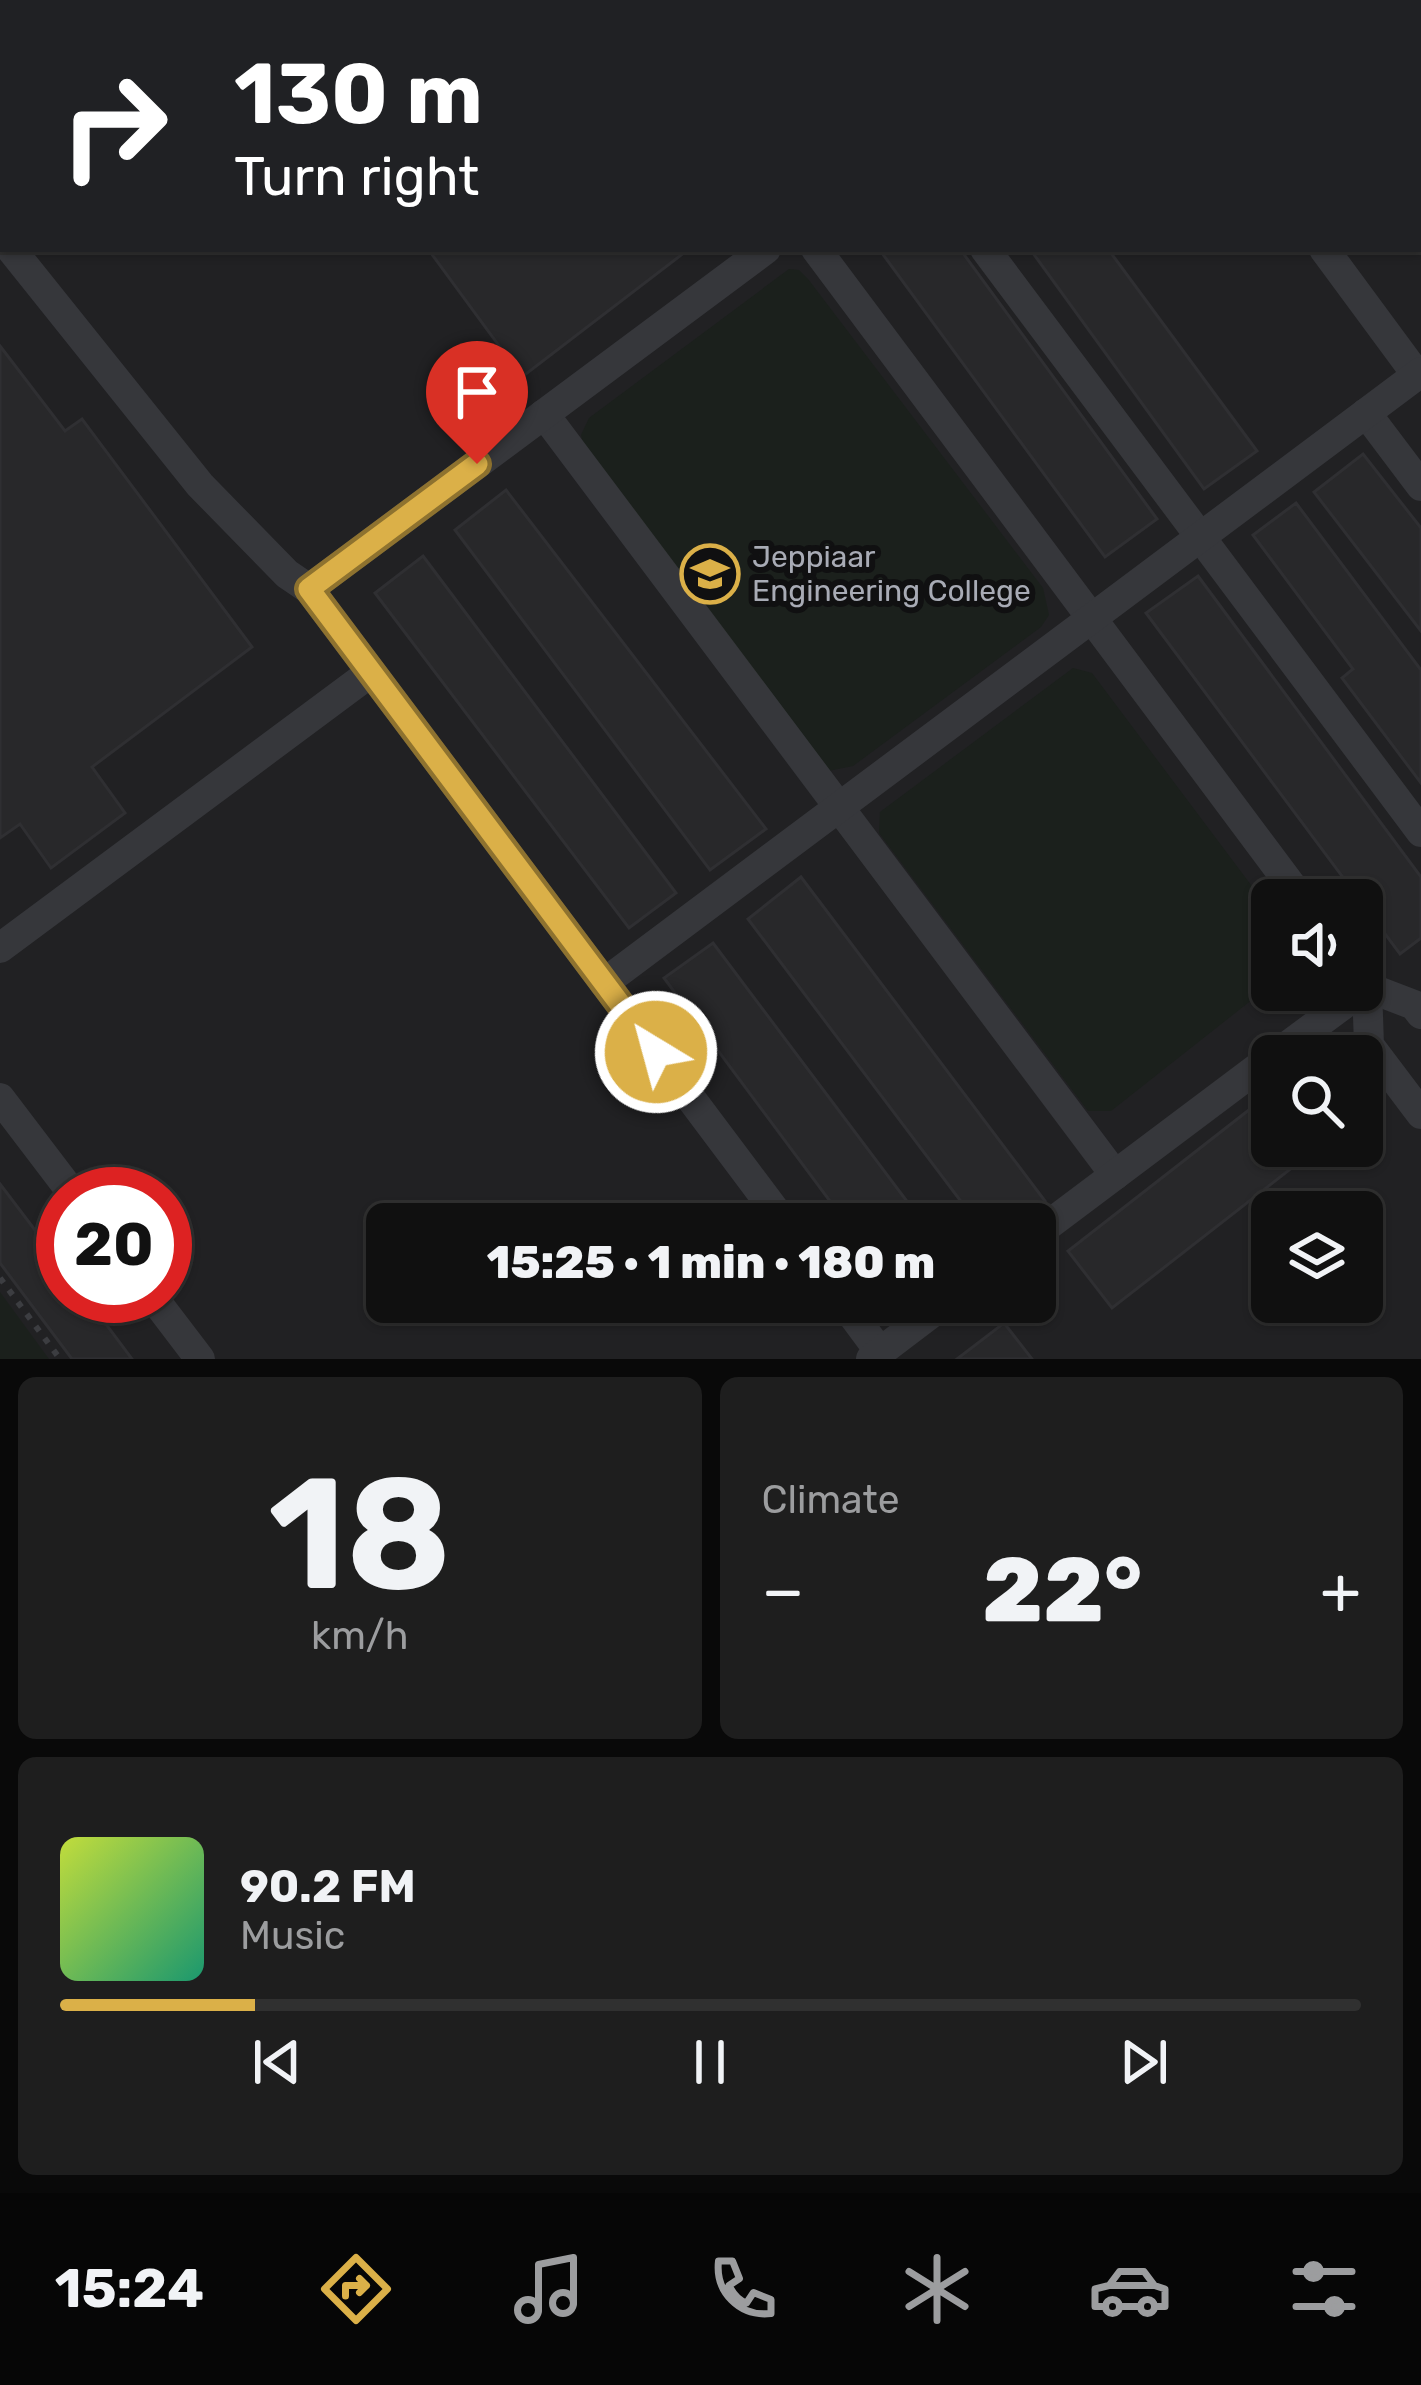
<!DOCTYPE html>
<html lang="en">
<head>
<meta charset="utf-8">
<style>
  :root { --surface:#101010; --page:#1e1e1e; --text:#f1f3f6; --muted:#9c9d9f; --line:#303030; --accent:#dbb048 }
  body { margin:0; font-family:Rubik,sans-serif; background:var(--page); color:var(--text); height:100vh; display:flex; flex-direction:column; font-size:45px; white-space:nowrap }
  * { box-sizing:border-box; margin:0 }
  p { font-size:39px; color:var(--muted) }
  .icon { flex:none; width:66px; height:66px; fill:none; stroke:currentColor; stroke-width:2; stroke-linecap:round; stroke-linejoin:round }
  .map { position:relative; height:1359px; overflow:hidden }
  .details { display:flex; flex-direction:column; gap:18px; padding:18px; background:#090909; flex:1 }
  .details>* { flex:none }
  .banner { position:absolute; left:0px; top:0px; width:1422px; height:252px; box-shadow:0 3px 9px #0004,0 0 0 3px var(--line); background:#202124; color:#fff; overflow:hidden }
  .controls { position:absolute; left:1251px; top:879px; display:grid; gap:24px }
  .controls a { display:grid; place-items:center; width:132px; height:132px; border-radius:18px; background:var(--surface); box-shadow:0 3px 9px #0004,0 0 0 3px var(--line); font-size:60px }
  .speed { position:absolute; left:36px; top:1167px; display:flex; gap:24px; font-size:60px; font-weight:700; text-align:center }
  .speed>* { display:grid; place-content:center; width:156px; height:156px; border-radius:50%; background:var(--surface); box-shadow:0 3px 9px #0004,0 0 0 3px var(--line); line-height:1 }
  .speed .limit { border:18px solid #d22; background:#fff; color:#111 }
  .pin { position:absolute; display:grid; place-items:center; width:102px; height:102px; color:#fff; margin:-123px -51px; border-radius:50% 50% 50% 0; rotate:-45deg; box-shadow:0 0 12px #0007 }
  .pin .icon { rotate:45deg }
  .me { position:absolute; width:132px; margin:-66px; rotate:323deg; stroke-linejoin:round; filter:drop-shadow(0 0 9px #0008) }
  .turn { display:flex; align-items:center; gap:42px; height:252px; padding:0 36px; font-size:54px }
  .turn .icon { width:156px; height:156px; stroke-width:2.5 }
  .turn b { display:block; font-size:84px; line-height:102px }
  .big { font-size:90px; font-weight:800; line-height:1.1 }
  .details .card { flex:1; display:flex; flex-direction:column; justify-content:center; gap:18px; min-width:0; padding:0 42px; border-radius:18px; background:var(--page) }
  .details .dial { align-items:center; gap:0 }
  .dial b { font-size:156px; line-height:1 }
  .song { display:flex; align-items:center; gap:36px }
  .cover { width:144px; height:144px; border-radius:18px; background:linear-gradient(135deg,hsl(70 70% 55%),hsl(160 70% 35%)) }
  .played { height:12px; border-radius:6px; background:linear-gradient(90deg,var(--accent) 15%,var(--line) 15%) }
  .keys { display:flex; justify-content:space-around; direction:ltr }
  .heat { display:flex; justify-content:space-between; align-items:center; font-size:66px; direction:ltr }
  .details .tiles { flex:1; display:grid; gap:18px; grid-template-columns:1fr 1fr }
  .card:last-child { grid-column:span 2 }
  .trip { position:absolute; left:366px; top:1203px; width:690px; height:120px; border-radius:18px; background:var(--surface); box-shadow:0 3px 9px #0004,0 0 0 3px var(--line); font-weight:800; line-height:120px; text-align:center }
  .tabs { display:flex; height:192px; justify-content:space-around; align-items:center; background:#060606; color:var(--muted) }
  .tabs .icon { width:84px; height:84px }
  .tabs .selected { color:var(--accent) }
  .tabs b { font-size:54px; color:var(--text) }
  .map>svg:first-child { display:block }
</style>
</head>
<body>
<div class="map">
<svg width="1421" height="1359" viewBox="0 0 1421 1359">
  <rect width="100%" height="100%" fill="#151516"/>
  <path fill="#212123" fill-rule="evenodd" d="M 0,0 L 1421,0 L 1421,1359 L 0,1359 ZM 3,3 L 1419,3 L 1419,249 L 3,249 ZM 1272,900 L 1362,900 L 1362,990 L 1272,990 ZM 1272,1056 L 1362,1056 L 1362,1146 L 1272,1146 ZM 63,1194 L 165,1194 L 165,1296 L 63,1296 ZM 1272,1212 L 1362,1212 L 1362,1302 L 1272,1302 ZM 387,1224 L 1035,1224 L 1035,1302 L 387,1302 Z"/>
  <g fill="#1b201c">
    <path d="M 789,269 L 799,270 L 808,279 L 1043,588 L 1049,615 L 1041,627 L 853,766 L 828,771 L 584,446 L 581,435 L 589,418 Z"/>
    <path d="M 1073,668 L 1092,673 L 1272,913 L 1272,984 L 1111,1111 L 1088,1111 L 879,833 L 880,812 Z"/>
    <path d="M 0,1292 L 49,1359 L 0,1359 Z"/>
  </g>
  <g fill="#28282a" stroke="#2f2f32" stroke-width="3">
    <path d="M 341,0 L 587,0 L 589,3 L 337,3 Z"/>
    <path d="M 688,0 L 773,0 L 776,3 L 691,3 Z"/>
    <path d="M 840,0 L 917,0 L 920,3 L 842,3 Z"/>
    <path d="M 428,249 L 689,249 L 522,377 Z"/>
    <path d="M 879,249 L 960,249 L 1157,519 L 1105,557 Z"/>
    <path d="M 1030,249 L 1108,249 L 1257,451 L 1204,489 Z"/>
    <path d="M 0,346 L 65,431 L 82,419 L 252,647 L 92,767 L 125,813 L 51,868 L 20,824 L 0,838 Z"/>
    <path d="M 1363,454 L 1421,528 L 1421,631 L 1314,492 Z"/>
    <path d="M 506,490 L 766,829 L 710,870 L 455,530 Z"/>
    <path d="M 1296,503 L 1421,670 L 1421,783 L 1342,678 L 1353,669 L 1253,535 Z"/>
    <path d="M 423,556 L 676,893 L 629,928 L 375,593 Z"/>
    <path d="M 1198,576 L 1421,877 L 1421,938 L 1400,954 L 1146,613 Z"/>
    <path d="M 801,877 L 1045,1201 L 1015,1224 L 978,1224 L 748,919 Z"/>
    <path d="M 713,943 L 924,1224 L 847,1224 L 664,978 Z"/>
    <path d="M 1339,1040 L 1352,1056 L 1318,1056 Z"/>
    <path d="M 1362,1069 L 1384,1096 L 1362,1113 Z"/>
    <path d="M 1272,1092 L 1272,1146 L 1320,1146 L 1112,1308 L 1068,1251 Z"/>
    <path d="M 0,1184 L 63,1267 L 63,1296 L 85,1296 L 132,1359 L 72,1359 L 0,1263 Z"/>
    <path d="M 1004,1323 L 1032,1359 L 957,1359 Z"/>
  </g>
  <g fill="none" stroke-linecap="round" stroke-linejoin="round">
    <path stroke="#3c3d41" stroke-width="6" stroke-dasharray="6 9" stroke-linecap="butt" d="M 0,1278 L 60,1359"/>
    <g stroke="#36373b" stroke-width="30">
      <path d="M 799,0 L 802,3"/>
      <path d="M 1139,0 L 1142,3"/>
      <path d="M 1099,3 L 1103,0"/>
      <path d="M 11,249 L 200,485 L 287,574 L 309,589 L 785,1224"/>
      <path d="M 816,249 L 1302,900"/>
      <path d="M 985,249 L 1421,832"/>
      <path d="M 1324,249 L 1417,375"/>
      <path d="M 1366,413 L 1421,486"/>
      <path d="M 544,414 L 1115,1175"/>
      <path d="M 309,589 L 766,249"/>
      <path d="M 0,948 L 370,673"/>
      <path d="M 1362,980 L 1367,987 L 1414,1005 L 1421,1014"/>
      <path d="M 604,983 L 1421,372"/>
      <path d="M 1367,987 L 1369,1045 L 1421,1114"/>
      <path d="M 1274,1056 L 1367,987"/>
      <path d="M 0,1098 L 73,1194"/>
      <path d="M 1035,1235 L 1272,1057"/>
      <path d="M 152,1296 L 200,1359"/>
      <path d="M 843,1302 L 880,1352"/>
      <path d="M 871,1359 L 946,1302"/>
    </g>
  </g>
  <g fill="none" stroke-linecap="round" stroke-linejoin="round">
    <g stroke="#8e722f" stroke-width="30">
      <path id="route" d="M 477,464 L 309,589 L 656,1052"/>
    </g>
    <use href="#route" stroke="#dbb048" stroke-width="21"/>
  </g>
  <defs>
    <g id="university-ring" transform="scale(3)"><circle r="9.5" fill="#101011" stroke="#dbb048" stroke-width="1.5"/><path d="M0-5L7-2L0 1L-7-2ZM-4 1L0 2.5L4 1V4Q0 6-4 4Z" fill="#dbb048"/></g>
  </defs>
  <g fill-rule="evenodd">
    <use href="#university-ring" x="710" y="574"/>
  </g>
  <g text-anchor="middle" stroke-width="12" stroke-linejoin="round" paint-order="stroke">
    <g font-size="30" fill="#a8abb5" stroke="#101011" text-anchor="start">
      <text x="752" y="567">Jeppiaar<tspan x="752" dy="34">Engineering College</tspan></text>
    </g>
  </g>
</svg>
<div class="controls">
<a><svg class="icon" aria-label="sound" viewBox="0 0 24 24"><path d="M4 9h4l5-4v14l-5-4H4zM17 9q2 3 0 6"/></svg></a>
<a><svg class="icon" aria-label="search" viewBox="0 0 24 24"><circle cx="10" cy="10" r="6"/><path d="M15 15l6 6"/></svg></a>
<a><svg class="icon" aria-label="layers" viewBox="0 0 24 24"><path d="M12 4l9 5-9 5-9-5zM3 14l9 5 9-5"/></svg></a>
</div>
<div class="speed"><div class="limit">20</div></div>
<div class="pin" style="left:477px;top:464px;background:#d93025"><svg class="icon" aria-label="arrive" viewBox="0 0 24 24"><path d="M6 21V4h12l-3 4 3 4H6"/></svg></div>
<svg class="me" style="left:656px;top:1052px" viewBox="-20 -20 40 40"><circle r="17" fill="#dbb048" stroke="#fff" stroke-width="3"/><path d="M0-11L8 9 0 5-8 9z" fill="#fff"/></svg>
<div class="trip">15:25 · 1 min · 180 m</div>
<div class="banner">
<div class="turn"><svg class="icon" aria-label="right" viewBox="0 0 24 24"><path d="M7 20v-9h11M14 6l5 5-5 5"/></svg><div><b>130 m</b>Turn right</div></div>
</div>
</div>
<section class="details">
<div class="tiles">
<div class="card dial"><b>18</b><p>km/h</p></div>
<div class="card"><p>Climate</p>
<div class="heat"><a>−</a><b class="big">22°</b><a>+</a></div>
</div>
<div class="card">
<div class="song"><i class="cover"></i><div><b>90.2 FM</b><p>Music</p></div></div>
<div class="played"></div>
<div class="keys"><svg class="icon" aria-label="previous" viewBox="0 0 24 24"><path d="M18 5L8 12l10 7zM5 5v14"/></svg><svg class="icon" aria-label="pause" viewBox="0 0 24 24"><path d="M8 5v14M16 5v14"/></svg><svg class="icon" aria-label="next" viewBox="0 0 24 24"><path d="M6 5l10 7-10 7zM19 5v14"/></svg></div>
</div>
</div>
</section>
<nav class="tabs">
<b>15:24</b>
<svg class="icon selected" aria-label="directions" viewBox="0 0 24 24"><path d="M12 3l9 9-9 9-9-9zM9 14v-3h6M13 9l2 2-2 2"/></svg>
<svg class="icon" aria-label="music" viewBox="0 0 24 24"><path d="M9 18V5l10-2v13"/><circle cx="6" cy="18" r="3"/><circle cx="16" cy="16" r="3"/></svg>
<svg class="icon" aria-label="phone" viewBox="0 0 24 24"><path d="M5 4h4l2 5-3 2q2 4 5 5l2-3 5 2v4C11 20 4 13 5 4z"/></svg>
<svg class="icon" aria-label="climate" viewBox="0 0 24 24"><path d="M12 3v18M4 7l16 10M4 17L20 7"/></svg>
<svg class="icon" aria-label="car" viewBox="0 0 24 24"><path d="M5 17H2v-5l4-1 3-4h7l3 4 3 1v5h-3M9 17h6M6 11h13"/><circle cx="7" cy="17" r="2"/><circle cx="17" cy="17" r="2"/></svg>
<svg class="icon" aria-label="filters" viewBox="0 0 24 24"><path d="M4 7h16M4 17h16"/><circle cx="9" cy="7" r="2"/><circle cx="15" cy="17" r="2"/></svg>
</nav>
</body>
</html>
